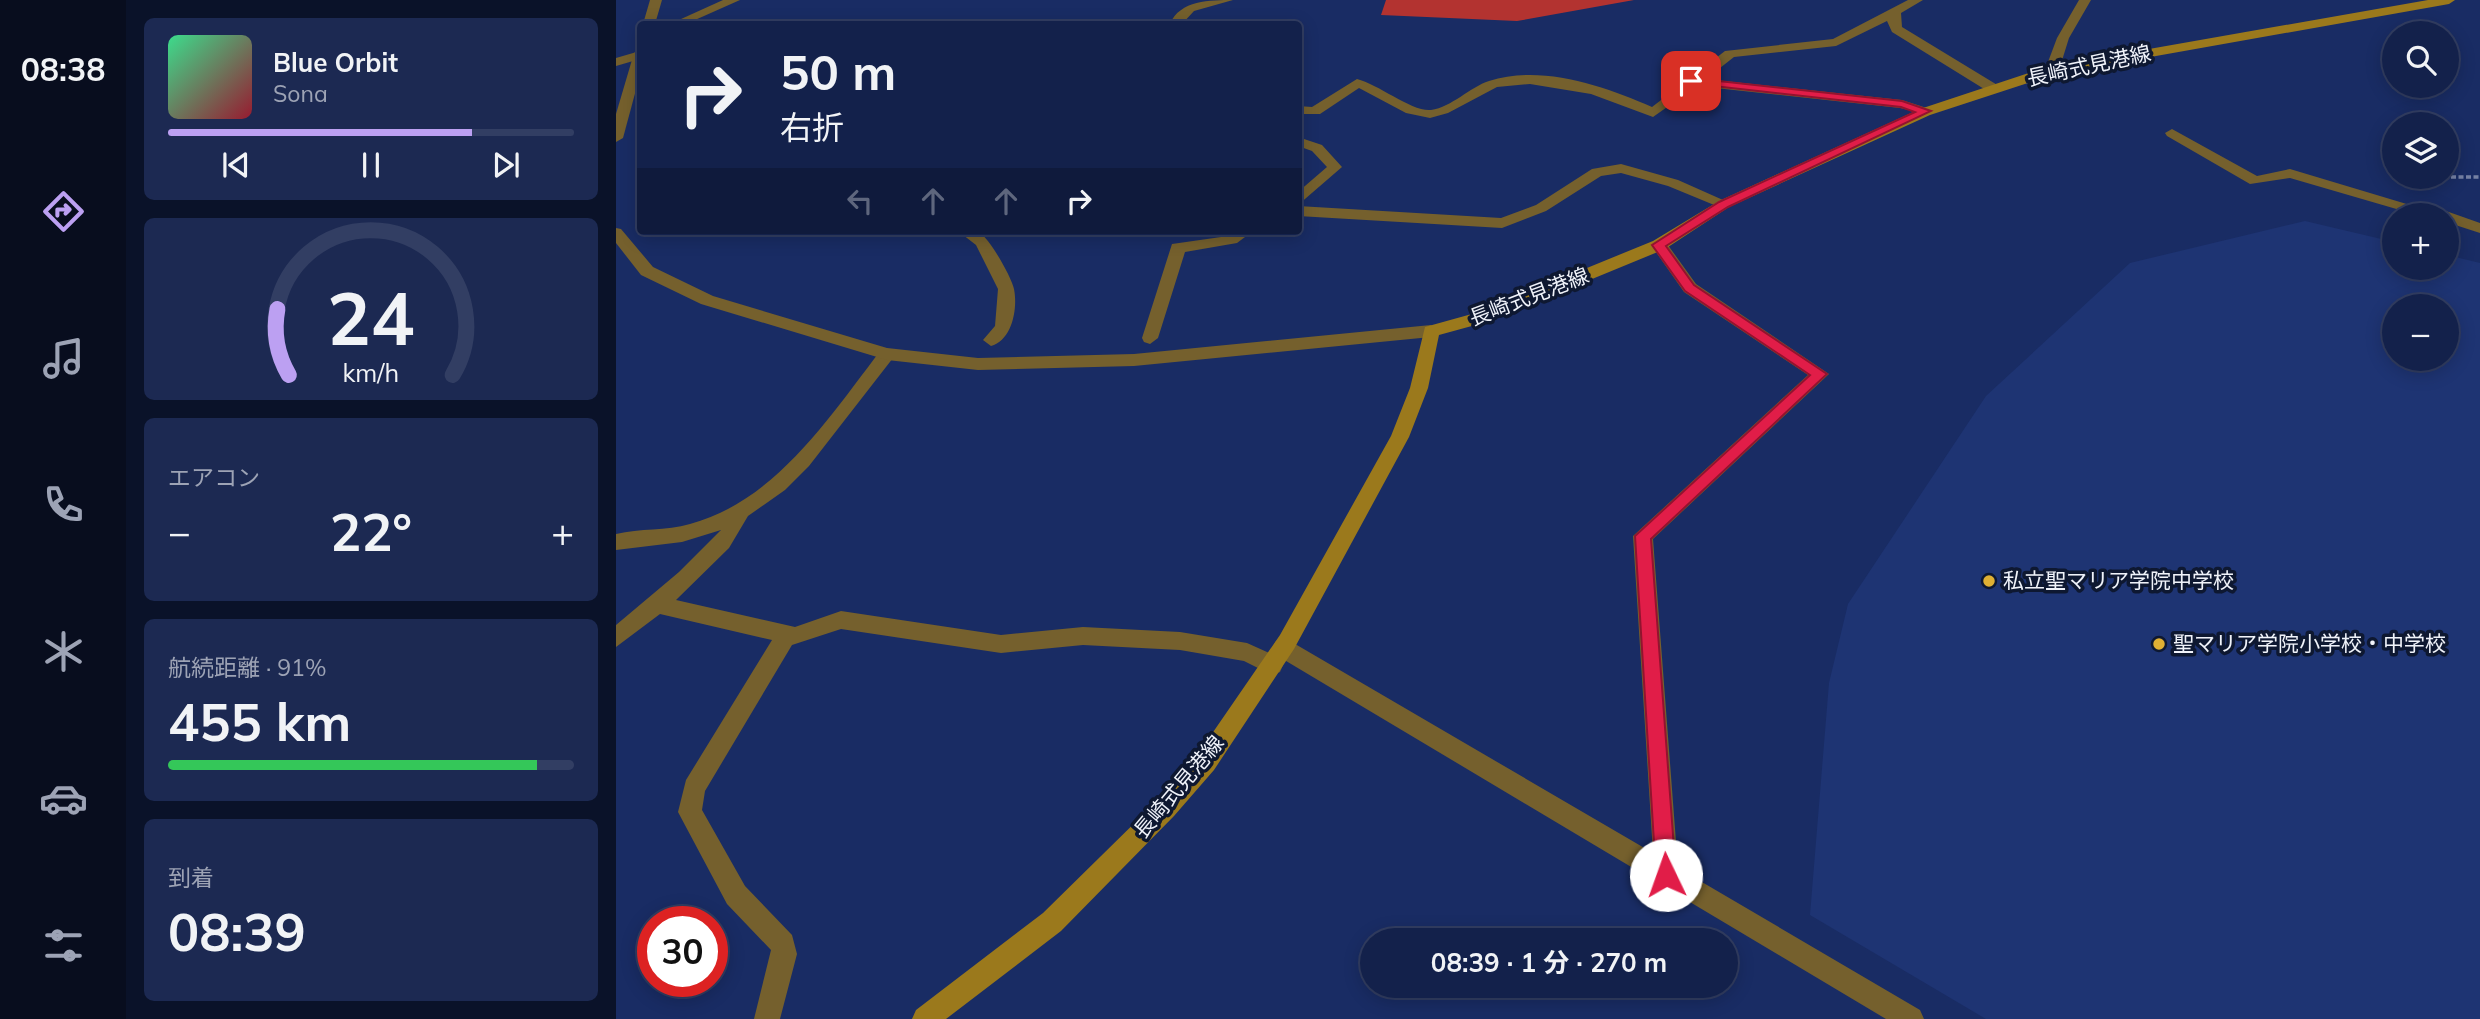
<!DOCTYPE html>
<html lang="ja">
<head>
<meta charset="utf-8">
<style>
  :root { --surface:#13214b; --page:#1c2952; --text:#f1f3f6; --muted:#9da3b5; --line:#323e63; --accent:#bca0f2 }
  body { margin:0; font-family:Mulish,"Noto Sans JP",sans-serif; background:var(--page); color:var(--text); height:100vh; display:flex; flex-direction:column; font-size:26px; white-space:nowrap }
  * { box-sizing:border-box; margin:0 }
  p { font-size:23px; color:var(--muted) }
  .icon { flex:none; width:38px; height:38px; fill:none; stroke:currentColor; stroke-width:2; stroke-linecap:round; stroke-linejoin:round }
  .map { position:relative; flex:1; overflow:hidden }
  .details { display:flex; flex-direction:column; gap:18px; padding:18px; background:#0a1229; width:490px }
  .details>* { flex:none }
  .guide { position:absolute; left:21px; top:21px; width:665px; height:214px; border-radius:7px; box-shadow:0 4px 18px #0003,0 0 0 2px var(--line); background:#13214b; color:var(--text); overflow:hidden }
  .controls { position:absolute; left:1766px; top:21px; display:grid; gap:14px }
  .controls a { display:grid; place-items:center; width:77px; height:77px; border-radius:50%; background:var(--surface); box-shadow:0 4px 18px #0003,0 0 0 2px var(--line); font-size:35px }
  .speed { position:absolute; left:21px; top:906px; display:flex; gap:14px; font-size:35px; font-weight:700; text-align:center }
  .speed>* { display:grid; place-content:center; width:91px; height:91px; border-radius:50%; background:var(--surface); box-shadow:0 4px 18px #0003,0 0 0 2px var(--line); line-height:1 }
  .speed .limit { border:10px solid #d22; background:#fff; color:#111 }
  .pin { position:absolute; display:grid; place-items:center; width:60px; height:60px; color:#fff; margin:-30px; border-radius:14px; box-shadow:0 4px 10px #0006 }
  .me { position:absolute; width:77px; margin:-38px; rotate:357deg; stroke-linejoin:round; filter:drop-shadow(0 0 5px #0008) }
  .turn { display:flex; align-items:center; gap:24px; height:147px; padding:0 28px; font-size:32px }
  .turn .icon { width:91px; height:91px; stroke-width:2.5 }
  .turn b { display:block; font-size:49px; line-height:60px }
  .lanes { display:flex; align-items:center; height:66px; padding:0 28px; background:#0003; justify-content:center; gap:35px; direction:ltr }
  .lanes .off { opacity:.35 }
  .big { font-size:52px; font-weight:700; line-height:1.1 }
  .details .widget { flex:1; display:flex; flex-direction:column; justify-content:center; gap:10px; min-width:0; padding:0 24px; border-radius:10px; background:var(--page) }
  .details .dial { align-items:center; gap:0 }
  .dial svg { height:182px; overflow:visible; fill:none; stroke:var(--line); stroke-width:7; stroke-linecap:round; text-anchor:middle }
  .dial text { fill:var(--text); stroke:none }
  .song { display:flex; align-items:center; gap:21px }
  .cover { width:84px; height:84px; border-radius:10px; background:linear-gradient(135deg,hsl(150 70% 55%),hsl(350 70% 35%)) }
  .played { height:7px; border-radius:4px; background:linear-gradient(90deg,var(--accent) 75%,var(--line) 75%) }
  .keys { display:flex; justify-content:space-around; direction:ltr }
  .heat { display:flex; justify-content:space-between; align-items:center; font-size:38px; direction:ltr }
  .charge { height:10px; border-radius:5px; background:linear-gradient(90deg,#34c759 91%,var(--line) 0) }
  .trip { position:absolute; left:744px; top:928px; width:378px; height:70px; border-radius:35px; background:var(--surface); box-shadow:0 4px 18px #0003,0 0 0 2px var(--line); font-weight:700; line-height:70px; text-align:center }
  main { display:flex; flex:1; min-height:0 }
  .dock { display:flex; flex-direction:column; width:126px; justify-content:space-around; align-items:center; background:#080d1e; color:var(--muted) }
  .dock .icon { width:49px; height:49px }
  .dock .on { color:var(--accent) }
  .dock b { font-size:32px; color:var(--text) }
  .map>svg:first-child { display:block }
</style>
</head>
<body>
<main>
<nav class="dock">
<b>08:38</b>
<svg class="icon on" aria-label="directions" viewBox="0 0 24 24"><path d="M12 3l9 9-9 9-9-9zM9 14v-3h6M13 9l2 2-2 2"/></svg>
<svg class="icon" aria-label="music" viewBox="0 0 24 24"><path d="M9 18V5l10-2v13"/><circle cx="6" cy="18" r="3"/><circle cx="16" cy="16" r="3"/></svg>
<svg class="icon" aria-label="phone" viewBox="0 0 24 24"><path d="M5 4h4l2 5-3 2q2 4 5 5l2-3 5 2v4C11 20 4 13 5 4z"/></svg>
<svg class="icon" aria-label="climate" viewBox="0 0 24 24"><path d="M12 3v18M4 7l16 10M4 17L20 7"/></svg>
<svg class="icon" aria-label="car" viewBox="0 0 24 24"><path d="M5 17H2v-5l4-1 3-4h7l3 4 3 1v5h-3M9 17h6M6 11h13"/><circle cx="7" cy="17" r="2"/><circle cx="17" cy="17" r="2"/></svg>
<svg class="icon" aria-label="filters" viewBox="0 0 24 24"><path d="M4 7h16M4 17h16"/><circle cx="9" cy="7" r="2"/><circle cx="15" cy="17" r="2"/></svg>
</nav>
<section class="details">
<div class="widget">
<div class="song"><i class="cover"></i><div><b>Blue Orbit</b><p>Sona</p></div></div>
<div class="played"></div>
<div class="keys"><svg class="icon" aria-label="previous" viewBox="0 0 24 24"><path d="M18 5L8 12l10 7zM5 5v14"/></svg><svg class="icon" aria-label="pause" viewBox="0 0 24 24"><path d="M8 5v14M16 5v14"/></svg><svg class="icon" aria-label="next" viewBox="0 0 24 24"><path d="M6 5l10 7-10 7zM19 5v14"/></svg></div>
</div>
<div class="widget dial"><svg viewBox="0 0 100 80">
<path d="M14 69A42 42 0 1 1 86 69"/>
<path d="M14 69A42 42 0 0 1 9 40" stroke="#bca0f2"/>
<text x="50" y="56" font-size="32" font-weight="700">24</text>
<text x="50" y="72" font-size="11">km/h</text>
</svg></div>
<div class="widget"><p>エアコン</p>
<div class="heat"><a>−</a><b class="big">22°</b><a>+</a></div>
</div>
<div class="widget"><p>航続距離 · 91%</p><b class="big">455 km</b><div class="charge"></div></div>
<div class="widget"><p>到着</p><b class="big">08:39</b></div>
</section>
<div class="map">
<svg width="1864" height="1019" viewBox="0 0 1864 1019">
  <rect width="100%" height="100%" fill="#192c64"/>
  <path fill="#1e3473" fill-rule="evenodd" d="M 1689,221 L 1778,242 L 1778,268 L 1830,268 L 1831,255 L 1864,263 L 1864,1019 L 1370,1019 L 1194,915 L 1213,683 L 1232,604 L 1370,396 L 1514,263 ZM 1778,306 L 1830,306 L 1830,359 L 1778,359 Z"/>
  <path fill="#b33330" d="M 770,0 L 1018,0 L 901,21 L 765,15 Z"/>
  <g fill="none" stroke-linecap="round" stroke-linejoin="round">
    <path stroke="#7581a4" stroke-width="3.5" stroke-dasharray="5 2.5" stroke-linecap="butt" d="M 1820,177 L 1864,177"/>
    <g fill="#75602d" fill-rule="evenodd">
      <path d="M 617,0 L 578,11 L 566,24 L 554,24 C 564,0 594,0 617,0 Z"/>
      <path d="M 1292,0 L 1307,0 L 1285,13 L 1286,27 L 1383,86 L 1383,92 L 1373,92 L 1276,32 L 1271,21 L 1220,46 L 1118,57 L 1090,79 L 1286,100 L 1314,109 L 1314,115 L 1284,108 L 1081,86 L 1037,117 L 975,94 L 914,84 L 881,87 L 832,113 L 814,118 L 790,113 L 743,88 L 704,114 L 682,114 L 682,106 L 696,107 L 741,79 C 762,84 796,112 815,110 C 836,107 854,87 873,81 C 925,64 989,86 1036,107 L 1109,51 L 1217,39 Z"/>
      <path d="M 1463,0 L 1475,0 L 1453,38 L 1443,70 L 1431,73 L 1429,70 L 1441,38 Z"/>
      <path d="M 24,51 L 24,59 L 0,66 L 0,58 Z"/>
      <path d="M 1556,129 L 1641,176 L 1674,169 L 1824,214 L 1830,211 L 1864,223 L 1864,233 L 1830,222 L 1830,215 L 1801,215 L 1674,178 L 1634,184 L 1551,136 L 1549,133 Z"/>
      <path d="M 682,137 L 706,145 L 726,167 L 682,205 L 682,192 L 711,167 L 696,151 L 682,146 Z"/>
      <path d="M 1005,164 L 1062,180 L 1116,204 L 1113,207 L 1103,207 L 1052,186 L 1005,173 L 985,176 L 930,211 L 886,228 L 682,216 L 682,206 L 885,218 L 920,205 L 976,169 Z"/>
      <path d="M 342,231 C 350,231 358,230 364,233 C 374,239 396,278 398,289 C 402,309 396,340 375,346 L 367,340 L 379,326 L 382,289 L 360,245 Z"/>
      <path d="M 619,231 L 637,231 L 621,243 L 569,252 L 542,338 L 534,344 L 528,342 L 526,338 L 556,244 L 605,237 Z"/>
      <path d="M 1043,240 L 1049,241 L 1080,284 L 1213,374 L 1037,539 L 1062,868 L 1304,1010 L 1308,1019 L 1270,1019 L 660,655 L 656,648 L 660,641 L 667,639 L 674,641 L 1037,853 L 1017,536 L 1192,375 L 1068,292 L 1035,245 Z"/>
      <path d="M 271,348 L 280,354 L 277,358 L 193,466 L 169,490 L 132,516 L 113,548 L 60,600 L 179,627 L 225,611 L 385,635 L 467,627 L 564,632 L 631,643 L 664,658 L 667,665 L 664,672 L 656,675 L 628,661 L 564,650 L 467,645 L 385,653 L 225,629 L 176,645 L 89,791 L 86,810 L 129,886 L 176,935 L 181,954 L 164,1019 L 138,1019 L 155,950 L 111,904 L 62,812 L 70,780 L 156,640 L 44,614 L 0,647 L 0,625 L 63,572 L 105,530 L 66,542 L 0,550 L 0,534 C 24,528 50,531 74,524 C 160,501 214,416 265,350 Z"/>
    </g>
    <g fill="#75602d" fill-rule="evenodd">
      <path d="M 34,0 L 46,0 L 39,24 L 27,24 Z"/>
      <path d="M 107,0 L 124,0 L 70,24 L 54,24 Z"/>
      <path d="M 24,49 L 24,75 L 7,138 L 0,142 L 0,114 L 18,53 Z"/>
      <path d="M 0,228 L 5,229 L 37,267 L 97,296 L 271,348 L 362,358 L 518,354 L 815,325 L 823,331 L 815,337 L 518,366 L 362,370 L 271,360 L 85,304 L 25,275 L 0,243 Z"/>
    </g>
    <path fill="#9b791c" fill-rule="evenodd" d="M 1812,0 L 1839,0 L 1833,4 L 1439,74 L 1314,115 L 1113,207 L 1049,249 L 874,321 L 823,335 L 812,388 L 793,437 L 678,649 L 598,770 L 558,816 L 445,931 L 330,1019 L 296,1019 L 300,1010 L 427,913 L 542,800 L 582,754 L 664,635 L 775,436 L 794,388 L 809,327 L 863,312 L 1037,241 L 1103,201 L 1304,109 L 1431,67 Z"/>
  </g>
  <path fill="#e11d48" stroke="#92132f" stroke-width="2" d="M 1075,78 L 1286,101 L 1315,111 L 1112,207 L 1050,246 L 1078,285 L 1211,374 L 1035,539 L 1060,875 L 1057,882 L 1050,885 L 1043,882 L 1040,875 L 1019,536 L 1194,375 L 1069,291 L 1036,245 L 1103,202 L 1299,112 L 1285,107 L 1071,83 L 1070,81 Z"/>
  <g fill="#e0b034" stroke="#0e1831" stroke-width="2.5">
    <circle cx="1373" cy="581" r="7"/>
    <circle cx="1543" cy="644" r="7"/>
  </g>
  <g text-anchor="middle" stroke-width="7" stroke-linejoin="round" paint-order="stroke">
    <g font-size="21" fill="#f0f3fa" stroke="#0e1831">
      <text transform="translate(1473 66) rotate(-12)" y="7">長崎式見港線</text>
      <text transform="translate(913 297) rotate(-21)" y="7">長崎式見港線</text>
      <text transform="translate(563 787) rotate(-50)" y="7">長崎式見港線</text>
    </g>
    <g font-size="21" fill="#f0f3fa" stroke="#0e1831" text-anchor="start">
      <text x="1387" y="588">私立聖マリア学院中学校</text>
      <text x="1557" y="651">聖マリア学院小学校・中学校</text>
    </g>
  </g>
</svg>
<div class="controls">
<a><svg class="icon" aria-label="search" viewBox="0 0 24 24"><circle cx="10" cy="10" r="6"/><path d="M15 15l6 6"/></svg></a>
<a><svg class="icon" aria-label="layers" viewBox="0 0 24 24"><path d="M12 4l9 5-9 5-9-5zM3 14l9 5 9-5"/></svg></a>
<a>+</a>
<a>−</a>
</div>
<div class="speed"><div class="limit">30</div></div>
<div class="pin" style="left:1075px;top:81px;background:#d93025"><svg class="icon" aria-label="arrive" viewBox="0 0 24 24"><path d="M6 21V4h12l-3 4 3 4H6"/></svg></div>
<svg class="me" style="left:1050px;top:875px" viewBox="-20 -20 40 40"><circle r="19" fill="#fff"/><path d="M0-13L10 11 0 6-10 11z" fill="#e11d48"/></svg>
<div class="trip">08:39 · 1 分 · 270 m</div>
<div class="guide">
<div class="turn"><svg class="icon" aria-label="right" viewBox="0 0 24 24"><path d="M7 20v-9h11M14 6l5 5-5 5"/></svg><div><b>50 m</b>右折</div></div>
<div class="lanes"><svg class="icon off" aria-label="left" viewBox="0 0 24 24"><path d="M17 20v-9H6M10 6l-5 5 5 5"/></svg><svg class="icon off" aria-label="ahead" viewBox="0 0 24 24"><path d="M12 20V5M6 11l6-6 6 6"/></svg><svg class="icon off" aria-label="ahead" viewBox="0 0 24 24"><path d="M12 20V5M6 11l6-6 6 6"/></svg><svg class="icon" aria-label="right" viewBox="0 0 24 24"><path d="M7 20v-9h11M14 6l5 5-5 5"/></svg></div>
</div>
</div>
</main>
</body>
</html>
